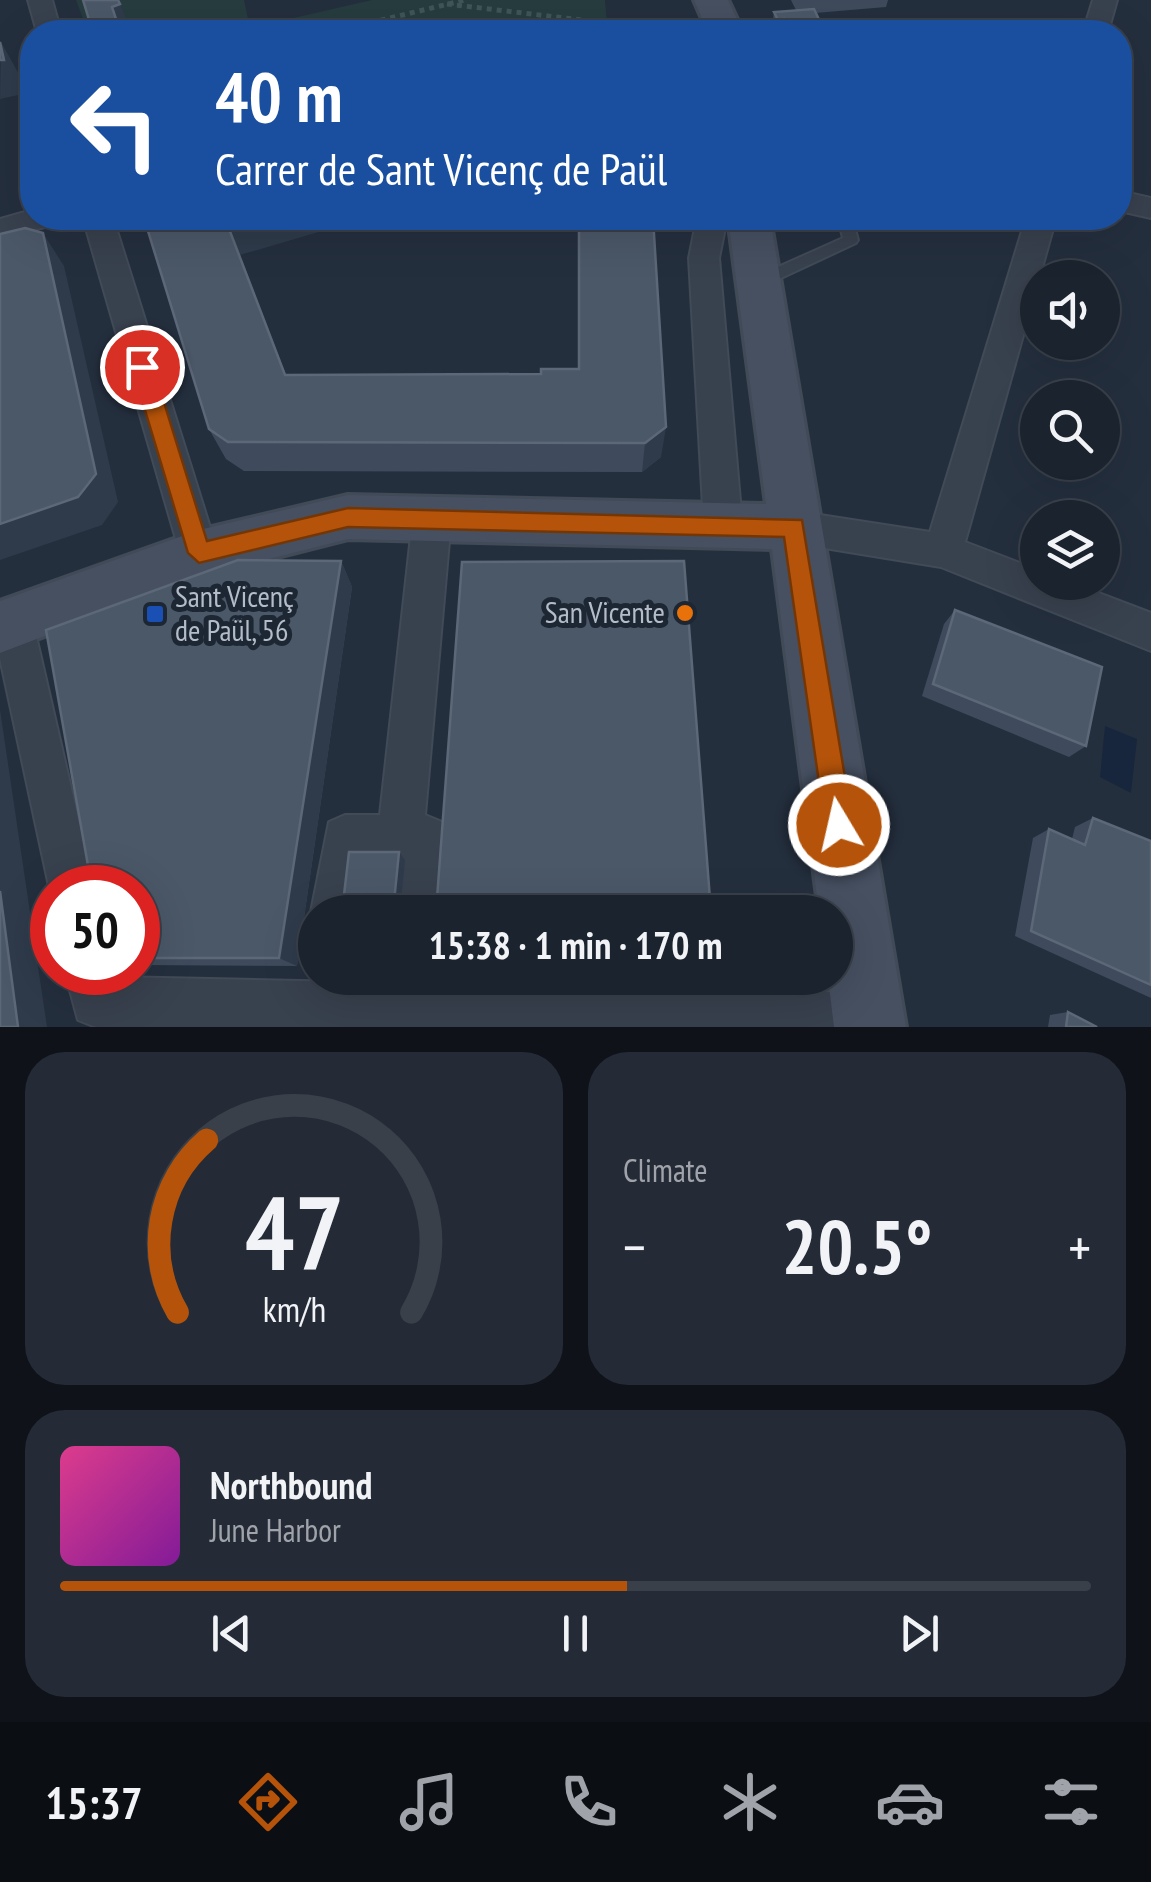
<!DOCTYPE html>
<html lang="en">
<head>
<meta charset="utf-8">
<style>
  :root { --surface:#1b232e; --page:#242b36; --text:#f1f3f6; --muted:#a0a4aa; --line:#39404a; --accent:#b45309 }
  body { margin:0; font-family:"PT Sans Narrow",sans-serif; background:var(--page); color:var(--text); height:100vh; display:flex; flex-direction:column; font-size:38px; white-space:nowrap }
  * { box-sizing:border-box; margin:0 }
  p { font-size:32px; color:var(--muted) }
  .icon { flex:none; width:55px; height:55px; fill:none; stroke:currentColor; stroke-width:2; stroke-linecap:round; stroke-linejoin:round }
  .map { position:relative; height:1027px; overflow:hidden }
  .sheet { display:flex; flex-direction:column; gap:25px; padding:25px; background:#0f1319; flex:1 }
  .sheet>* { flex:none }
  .guide { position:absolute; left:20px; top:20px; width:1112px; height:210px; border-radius:40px; box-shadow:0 10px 40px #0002,0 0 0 2px var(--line); background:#1a4fa0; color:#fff; overflow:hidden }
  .fabs { position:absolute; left:1020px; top:260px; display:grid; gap:20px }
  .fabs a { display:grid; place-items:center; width:100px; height:100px; border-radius:50%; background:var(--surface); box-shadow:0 10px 40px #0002,0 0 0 2px var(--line); font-size:50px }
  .speed { position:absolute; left:30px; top:865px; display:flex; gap:20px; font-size:50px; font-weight:700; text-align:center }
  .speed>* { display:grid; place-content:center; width:130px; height:130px; border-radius:50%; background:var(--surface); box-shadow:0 10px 40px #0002,0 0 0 2px var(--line); line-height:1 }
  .speed .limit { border:15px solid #d22; background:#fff; color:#111 }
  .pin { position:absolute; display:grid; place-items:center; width:85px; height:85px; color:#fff; margin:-42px; border:5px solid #fff; border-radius:50%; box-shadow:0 2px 10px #0007 }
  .me { position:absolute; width:110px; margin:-55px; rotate:351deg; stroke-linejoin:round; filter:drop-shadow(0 0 8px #0008) }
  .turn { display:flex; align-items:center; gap:35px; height:210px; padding:0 30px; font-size:45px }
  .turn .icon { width:130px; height:130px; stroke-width:2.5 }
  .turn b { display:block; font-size:70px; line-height:85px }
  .big { font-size:75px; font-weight:700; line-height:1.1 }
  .sheet .tile { flex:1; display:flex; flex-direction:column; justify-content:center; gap:15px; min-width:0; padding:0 35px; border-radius:40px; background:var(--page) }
  .sheet .dial { align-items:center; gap:0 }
  .dial svg { height:260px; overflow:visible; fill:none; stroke:var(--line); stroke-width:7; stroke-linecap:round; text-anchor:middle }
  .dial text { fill:var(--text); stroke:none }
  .song { display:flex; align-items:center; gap:30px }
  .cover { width:120px; height:120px; border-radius:15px; background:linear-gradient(135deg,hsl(330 70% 55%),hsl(290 70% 35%)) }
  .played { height:10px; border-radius:5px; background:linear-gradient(90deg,var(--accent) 55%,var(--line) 55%) }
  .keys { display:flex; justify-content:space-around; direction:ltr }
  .heat { display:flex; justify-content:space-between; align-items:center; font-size:55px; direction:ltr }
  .sheet .tiles { flex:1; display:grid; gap:25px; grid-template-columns:1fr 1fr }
  .tile:last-child { grid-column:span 2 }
  .trip { position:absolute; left:298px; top:895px; width:555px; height:100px; border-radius:50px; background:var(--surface); box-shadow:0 10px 40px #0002,0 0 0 2px var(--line); font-weight:700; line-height:100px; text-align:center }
  .tab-bar { display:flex; height:160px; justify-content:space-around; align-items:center; background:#0b0e12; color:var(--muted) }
  .tab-bar .icon { width:70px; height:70px }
  .tab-bar .current { color:var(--accent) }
  .tab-bar b { font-size:45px; color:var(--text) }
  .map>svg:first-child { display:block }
</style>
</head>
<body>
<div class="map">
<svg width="1151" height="1027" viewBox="0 0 1151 1027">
  <rect width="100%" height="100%" fill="#242f3e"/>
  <path fill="#263c3f" d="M 76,0 L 244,0 L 250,28 L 372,0 L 605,0 L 607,23 L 569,32 L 88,32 Z"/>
  <path fill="#17263c" d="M 1105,726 L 1137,739 L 1131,793 L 1100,777 Z"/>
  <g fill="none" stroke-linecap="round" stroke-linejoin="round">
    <g stroke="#414a57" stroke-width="4">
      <path id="lane" d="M 838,218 L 852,218 L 858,240 L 856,243 L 766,285 L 756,285 L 756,277 L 843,238 Z"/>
    </g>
    <g stroke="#414a57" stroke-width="4">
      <g id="street">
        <path d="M 28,0 L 52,0 L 61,32 L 37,32 Z"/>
        <path d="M 1093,0 L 1117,0 L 1108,32 L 1083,32 Z"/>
        <path d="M 1120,191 L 1151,198 L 1151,218 L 1120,211 Z"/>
        <path d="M 32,210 L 32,218 L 56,218 L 52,225 L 0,239 L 0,219 Z"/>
        <path d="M 83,218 L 113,218 L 218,553 L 213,565 L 199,570 L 185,565 L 180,553 Z"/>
        <path d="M 697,218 L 727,218 L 719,258 L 742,524 L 736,535 L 723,540 L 710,535 L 704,524 L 689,258 Z"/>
        <path d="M 1026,218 L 1056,218 L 965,542 L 1038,570 L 1038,582 L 1070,582 L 1151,613 L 1151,651 L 941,567 L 794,543 L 781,538 L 775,527 L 781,516 L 794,511 L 930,532 Z"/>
        <path d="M 432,502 L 445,507 L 451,518 L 425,815 L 442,822 L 449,838 L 444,912 L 396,912 L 401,861 L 365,861 L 359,912 L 315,912 L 315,921 L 311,912 L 329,822 L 345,815 L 380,815 L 413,518 L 419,507 Z"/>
        <path d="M 13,605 L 27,610 L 33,623 L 94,888 L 52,888 L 52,900 L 0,658 L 0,610 Z"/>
        <path d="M 65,972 L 115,972 L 116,977 L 868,993 L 886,1000 L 893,1018 L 890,1027 L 96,1027 L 78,1020 Z"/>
      </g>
    </g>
    <g stroke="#414a57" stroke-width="6">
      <g id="secondary">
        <path d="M 694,0 L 728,0 L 743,32 L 708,32 Z"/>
        <path d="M 728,218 L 770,218 L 906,1027 L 834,1027 L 828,978 L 835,978 L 835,912 L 819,912 L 772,549 L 348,539 L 202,576 L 0,653 L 0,601 L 199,530 L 348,495 L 766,504 Z"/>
      </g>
    </g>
    <g stroke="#3f5557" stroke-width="5" stroke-dasharray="5 5" stroke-linecap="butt">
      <path d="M 447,4 L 607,23"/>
      <path d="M 332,32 L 465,0"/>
    </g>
    <use href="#lane" fill="#38414e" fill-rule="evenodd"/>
    <use href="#street" fill="#38414e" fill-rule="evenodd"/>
    <use href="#secondary" fill="#465061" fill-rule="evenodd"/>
  </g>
  <g fill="#3f4b5c">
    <path d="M 791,0 L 888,0 L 886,7 L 815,13 L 825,32 L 771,32 L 774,12 L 796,10 Z"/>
    <path d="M 240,255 L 286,375 L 541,374 L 579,369 L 661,457 L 642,472 L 244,471 L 226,459 L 209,429 Z"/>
    <path d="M 341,561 L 352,587 L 297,966 L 138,965 L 138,888 Z"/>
    <path d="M 955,610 L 1086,746 L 1069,757 L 922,696 L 944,624 Z"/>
    <path d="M 1093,818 L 1151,841 L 1151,998 L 1015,936 L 1033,838 L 1049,829 L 1072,839 L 1075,827 Z"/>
    <path d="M 1068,1012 L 1097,1027 L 1048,1027 L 1050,1015 Z"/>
  </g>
  <g fill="#2f3b4b">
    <path d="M 120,4 L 128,24 L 120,26 L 123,32 L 94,32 L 90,23 L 112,7 Z"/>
    <path d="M 1,42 L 20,76 L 23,94 L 0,99 Z"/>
    <path d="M 240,218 L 366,218 L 240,255 L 298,406 L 226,221 Z"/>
    <path d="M 43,233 L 64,266 L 118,502 L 102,525 L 0,560 L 0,524 Z"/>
    <path d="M 666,427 L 661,457 L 642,472 L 645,443 Z"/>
    <path d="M 341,561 L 352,587 L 297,966 L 279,958 Z"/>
    <path d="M 0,710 L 47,1027 L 18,1027 L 0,891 Z"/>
    <path d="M 399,852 L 405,860 L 400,912 L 393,912 Z"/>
  </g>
  <g fill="#4b5868" stroke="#5c6777" stroke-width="2.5">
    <path d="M 83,0 L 118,0 L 120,4 L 112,7 L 116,19 L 90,23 Z"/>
    <path d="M 814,9 L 825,32 L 790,32 L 784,19 L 778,20 L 774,12 Z"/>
    <path d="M 0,42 L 4,60 L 0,60 Z"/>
    <path d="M 144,218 L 240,218 L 226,221 L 285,375 L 541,374 L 541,369 L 579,369 L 579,218 L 653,218 L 666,427 L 645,443 L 228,442 L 209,429 Z"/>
    <path d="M 25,228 L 43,233 L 96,474 L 78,497 L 0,524 L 0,234 Z"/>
    <path d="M 238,560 L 341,561 L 279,958 L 138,958 L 138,888 L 92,888 L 46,630 Z"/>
    <path d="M 684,561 L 711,912 L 436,912 L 462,562 Z"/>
    <path d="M 955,610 L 1102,667 L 1086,746 L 933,684 Z"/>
    <path d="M 1093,818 L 1151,841 L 1151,985 L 1031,931 L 1049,829 L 1085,845 Z"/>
    <path d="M 349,852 L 399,852 L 393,912 L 342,912 Z"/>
    <path d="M 0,891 L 18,1027 L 0,1027 Z"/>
    <path d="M 1068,1012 L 1097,1027 L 1066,1027 Z"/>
  </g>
  <path fill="#b45309" stroke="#753606" stroke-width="2.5" d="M 142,359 L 153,367 L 207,541 L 348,508 L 802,520 L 853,825 L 849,835 L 839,839 L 829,835 L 825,825 L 784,537 L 348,527 L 199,563 L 188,553 L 132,367 Z"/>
  <circle fill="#e8710a" stroke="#1d2633" stroke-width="4" cx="685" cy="613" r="10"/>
  <rect fill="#1a4fb4" stroke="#1d2633" stroke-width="4" x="145" y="604" width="20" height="20" rx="5"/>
  <g text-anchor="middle" stroke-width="10" stroke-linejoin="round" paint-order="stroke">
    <g font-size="30" fill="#b4bcc9" stroke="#1d2633" text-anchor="start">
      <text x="175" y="607">Sant Vicenç<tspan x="175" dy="34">de Paül, 56</tspan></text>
      <text x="665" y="623" text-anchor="end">San Vicente</text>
    </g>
  </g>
</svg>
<div class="fabs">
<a><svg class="icon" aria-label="sound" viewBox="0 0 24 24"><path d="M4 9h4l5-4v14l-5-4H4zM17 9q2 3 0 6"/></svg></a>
<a><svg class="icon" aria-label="search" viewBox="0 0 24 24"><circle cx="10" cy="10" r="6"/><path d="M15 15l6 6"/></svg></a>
<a><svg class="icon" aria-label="layers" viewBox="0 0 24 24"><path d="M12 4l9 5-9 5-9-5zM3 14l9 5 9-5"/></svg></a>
</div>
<div class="speed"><div class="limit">50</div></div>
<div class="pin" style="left:142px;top:367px;background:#d93025"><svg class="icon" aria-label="arrive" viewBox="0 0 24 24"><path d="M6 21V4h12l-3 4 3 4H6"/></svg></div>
<svg class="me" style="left:839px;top:825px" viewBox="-20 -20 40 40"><circle r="17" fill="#b45309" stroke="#fff" stroke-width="3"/><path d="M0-11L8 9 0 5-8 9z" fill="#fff"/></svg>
<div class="trip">15:38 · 1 min · 170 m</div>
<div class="guide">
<div class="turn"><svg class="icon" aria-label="left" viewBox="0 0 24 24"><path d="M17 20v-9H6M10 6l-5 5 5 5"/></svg><div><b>40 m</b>Carrer de Sant Vicenç de Paül</div></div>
</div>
</div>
<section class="sheet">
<div class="tiles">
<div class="tile dial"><svg viewBox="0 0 100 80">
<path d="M14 69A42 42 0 1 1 86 69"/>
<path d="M14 69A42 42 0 0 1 23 16" stroke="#b45309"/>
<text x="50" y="56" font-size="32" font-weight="700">47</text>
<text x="50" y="72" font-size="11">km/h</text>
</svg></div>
<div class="tile"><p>Climate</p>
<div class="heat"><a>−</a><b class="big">20.5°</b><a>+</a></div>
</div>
<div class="tile">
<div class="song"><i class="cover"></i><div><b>Northbound</b><p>June Harbor</p></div></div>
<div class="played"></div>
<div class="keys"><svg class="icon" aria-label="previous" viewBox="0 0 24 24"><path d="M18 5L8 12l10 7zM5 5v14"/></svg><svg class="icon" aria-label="pause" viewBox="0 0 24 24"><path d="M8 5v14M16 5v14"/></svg><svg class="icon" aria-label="next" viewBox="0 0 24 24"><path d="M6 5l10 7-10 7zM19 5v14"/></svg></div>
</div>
</div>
</section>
<nav class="tab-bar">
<b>15:37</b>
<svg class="icon current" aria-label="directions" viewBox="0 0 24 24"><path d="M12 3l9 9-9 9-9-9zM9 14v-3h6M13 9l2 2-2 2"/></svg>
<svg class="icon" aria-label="music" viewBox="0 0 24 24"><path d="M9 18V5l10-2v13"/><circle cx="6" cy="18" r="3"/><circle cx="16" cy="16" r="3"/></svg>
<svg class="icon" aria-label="phone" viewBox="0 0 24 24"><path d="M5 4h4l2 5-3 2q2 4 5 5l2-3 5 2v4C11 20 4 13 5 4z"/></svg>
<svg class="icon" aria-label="climate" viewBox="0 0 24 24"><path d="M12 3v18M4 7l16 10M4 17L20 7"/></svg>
<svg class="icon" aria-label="car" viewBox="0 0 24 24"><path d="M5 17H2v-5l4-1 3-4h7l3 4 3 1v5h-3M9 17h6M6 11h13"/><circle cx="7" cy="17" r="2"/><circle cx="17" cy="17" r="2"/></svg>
<svg class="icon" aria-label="filters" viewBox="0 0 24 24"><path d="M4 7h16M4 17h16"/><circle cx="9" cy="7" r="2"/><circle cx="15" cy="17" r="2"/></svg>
</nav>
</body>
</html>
